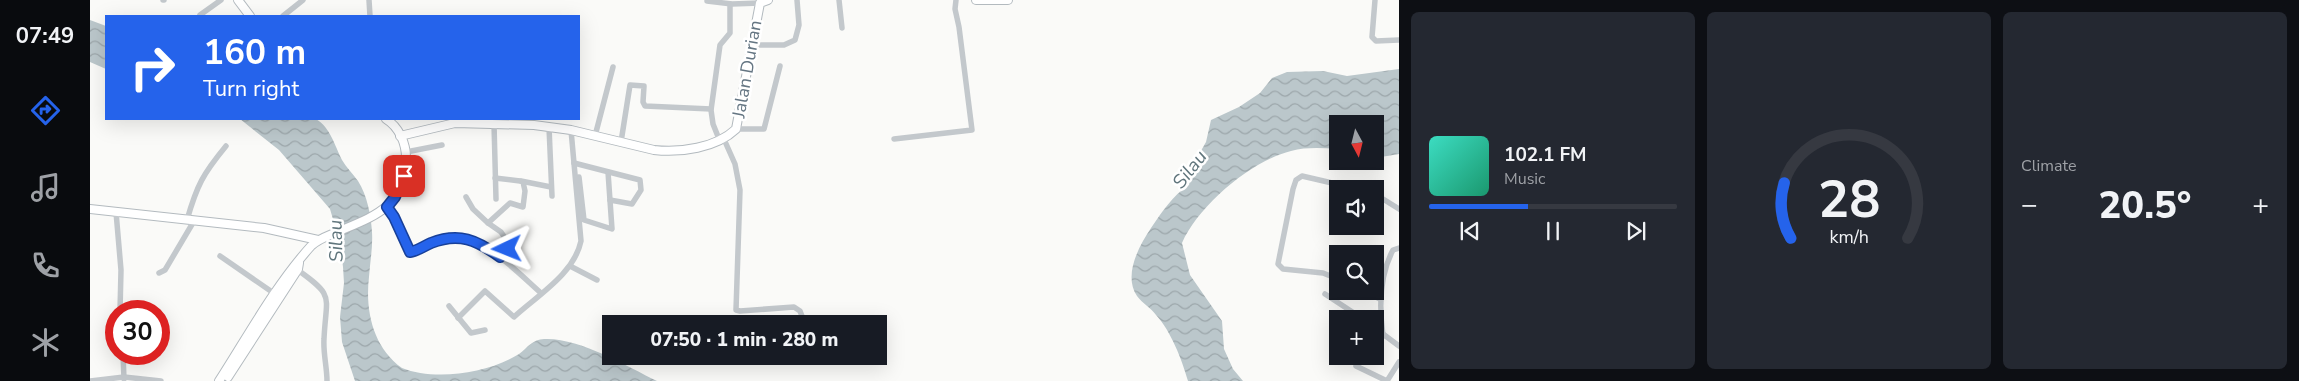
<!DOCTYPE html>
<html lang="en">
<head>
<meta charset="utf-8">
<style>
  :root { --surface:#171b24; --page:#242831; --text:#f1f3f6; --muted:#9ea1a6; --line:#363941; --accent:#2563eb }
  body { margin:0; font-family:"Nunito Sans",sans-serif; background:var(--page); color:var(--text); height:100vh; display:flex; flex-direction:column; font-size:19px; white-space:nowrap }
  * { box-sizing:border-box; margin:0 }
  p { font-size:16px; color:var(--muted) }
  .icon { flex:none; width:28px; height:28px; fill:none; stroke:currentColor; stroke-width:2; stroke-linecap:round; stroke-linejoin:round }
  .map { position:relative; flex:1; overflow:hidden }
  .sheet { display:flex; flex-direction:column; gap:12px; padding:12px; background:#0d0f14; width:900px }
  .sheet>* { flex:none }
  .banner { position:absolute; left:15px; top:15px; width:475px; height:105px; border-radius:0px; box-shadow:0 5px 20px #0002; background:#2563eb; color:#fff; overflow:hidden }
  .needle { width:32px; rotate:173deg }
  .buttons { position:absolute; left:1239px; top:115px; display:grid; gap:10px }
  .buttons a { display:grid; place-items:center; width:55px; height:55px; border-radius:0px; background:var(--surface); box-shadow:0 5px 20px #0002; font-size:25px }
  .speed { position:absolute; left:15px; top:300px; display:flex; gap:10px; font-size:25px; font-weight:700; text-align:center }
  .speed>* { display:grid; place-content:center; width:65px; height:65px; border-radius:50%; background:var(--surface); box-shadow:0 5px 20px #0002; line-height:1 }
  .speed .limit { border:8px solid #d22; background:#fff; color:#111 }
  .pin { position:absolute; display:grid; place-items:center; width:42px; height:42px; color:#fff; margin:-21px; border-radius:10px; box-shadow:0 2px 8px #0006 }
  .me { position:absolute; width:55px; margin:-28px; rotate:268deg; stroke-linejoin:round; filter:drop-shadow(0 0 4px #0008) }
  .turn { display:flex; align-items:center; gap:18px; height:105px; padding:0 15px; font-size:22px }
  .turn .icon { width:65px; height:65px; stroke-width:2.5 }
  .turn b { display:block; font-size:35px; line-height:42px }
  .big { font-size:38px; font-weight:800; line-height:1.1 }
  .sheet .card { flex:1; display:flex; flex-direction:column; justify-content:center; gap:8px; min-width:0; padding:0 18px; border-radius:8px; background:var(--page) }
  .sheet .dial { align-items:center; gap:0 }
  .dial svg { height:130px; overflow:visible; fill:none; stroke:var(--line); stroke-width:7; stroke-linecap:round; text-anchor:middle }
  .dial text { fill:var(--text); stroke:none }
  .song { display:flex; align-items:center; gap:15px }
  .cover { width:60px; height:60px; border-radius:8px; background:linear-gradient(135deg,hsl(170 70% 55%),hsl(160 70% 35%)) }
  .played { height:5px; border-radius:2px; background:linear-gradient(90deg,var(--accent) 40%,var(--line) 40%) }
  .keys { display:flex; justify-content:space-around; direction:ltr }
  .heat { display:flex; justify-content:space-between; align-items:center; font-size:28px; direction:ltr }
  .sheet .tiles { flex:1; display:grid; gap:12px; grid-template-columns:repeat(3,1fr) }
  .trip { position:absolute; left:512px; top:315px; width:285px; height:50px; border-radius:0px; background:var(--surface); box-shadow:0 5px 20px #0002; font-weight:800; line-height:50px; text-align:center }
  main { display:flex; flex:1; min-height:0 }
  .tabs { display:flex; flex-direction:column; width:90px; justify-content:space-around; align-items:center; background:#090b0e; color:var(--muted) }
  .tabs .icon { width:35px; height:35px }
  .tabs .selected { color:var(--accent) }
  .tabs b { font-size:22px; color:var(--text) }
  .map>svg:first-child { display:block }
</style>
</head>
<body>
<main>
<nav class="tabs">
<b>07:49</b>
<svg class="icon selected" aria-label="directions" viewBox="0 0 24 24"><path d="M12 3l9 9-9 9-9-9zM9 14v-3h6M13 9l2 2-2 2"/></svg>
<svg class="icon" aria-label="music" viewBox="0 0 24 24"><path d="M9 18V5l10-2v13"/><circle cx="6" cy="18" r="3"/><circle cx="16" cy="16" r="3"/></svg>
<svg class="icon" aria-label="phone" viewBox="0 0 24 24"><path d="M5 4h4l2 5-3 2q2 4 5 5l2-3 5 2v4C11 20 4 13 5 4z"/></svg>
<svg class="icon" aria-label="climate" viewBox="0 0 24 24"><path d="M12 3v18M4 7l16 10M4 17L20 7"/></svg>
</nav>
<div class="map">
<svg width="1309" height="381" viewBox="0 0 1309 381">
  <defs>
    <pattern id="water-waves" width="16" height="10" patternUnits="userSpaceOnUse" patternTransform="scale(1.25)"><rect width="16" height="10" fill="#bbc7cb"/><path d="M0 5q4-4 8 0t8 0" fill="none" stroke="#9ca6aa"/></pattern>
  </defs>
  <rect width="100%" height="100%" fill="#fafaf8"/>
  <g fill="url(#water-waves)">
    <path d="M 0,20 L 16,26 L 16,69 L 0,62 Z"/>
    <path d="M 1309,69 L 1309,154 L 1285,158 L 1285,137 L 1290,135 L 1285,134 L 1285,124 L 1248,124 L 1247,149 C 1232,148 1216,147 1201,151 C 1161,161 1109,205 1092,243 L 1100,275 L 1132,321 L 1134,349 L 1143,369 L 1153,381 L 1098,381 C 1092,360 1081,331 1066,315 C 1061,308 1052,303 1047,296 C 1033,275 1049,246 1061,228 C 1072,212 1082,196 1099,185 L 1104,163 L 1116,142 L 1121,120 L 1149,107 L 1170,93 L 1182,78 L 1197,72 L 1233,71 L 1257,76 Z"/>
    <path d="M 150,119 L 226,119 C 240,127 245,146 252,160 C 256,167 263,174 268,181 C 277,195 281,215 282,232 C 283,247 280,262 279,277 C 275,311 283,347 312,368 C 344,381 397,374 429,354 C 437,348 443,339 454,339 C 488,337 537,366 567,381 L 265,381 L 252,342 L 250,317 L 254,283 L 253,267 L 250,243 L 240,209 L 189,150 Z"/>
  </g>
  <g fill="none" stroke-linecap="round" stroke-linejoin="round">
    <g stroke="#b3babf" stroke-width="10">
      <g id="secondary">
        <path d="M 148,0 L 160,16"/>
        <path d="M 886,0 L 918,0"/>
        <path d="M 310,136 L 365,123 L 444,125 L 481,130 L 564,150 C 590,153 626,148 646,129 L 670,3 L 678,0"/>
        <path d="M 0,209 L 174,228 L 228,240"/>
        <path d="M 138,377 L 208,269 L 209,263"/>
        <path d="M 129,381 C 158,336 185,286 221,246 C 228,239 238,236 247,232 C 285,216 315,207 316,158 C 316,143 309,127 296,119"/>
      </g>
    </g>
    <g stroke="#c3c8cc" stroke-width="5.5">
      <path d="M 73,0 L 74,0"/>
      <path d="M 279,0 L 280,16"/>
      <path d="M 749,0 L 752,28"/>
      <path d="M 1285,0 L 1282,37 L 1286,41 L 1309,40"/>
      <path d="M 617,1 L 642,4 L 670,3"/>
      <path d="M 110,15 L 131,0"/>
      <path d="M 193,16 L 213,0"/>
      <path d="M 663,45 L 694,45 L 705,40 L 709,25 L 707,0"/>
      <path d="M 404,124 L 406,199"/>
      <path d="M 459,127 L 462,196"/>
      <path d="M 646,129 L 674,129 L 690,66"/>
      <path d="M 505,136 L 523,67"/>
      <path d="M 633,137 L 645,164 L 650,190 L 646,310 L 650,311 L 704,307 L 710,311 L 715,324"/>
      <path d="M 629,139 L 623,124 L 621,110 L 630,45 L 640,33 L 640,4"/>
      <path d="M 804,139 L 882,130 L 869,27 L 865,9 L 866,0"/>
      <path d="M 531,142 L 540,85 L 554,86 L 553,102 L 555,106 L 621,109"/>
      <path d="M 316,152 L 352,145"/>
      <path d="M 484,163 L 550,180 L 551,190 L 542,204 L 520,200"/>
      <path d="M 489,177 L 494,220 L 522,229 L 518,172"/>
      <path d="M 405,178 L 430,181 L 433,182 L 435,191 L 433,207 L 420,203 L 398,223 L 411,232 L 419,244 L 410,257"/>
      <path d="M 431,181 L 461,187"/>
      <path d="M 1285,194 L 1309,209"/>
      <path d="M 376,197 L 383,209 L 398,223"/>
      <path d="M 297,207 L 304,217 L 319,252 C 332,250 343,241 356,238 C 389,230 428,273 451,293"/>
      <path d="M 26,212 L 31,270 L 30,311"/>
      <path d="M 97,220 C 107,185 113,174 136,146"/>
      <path d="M 130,256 L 185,294"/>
      <path d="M 480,266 L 507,280"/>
      <path d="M 205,268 C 246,297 236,294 234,339 C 233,353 237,367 237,381"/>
      <path d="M 69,273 L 75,270 L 104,221"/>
      <path d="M 1248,279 L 1233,273 L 1193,269 L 1188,264 L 1203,189 L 1206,180 L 1212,176 L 1268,189"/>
      <path d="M 1273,291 L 1290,299"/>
      <path d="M 1235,294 L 1273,319"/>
      <path d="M 359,306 L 381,333 L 395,330"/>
      <path d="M 368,318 L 395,291 L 424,317 C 448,295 484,274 491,241 L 481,130"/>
      <path d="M 1285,328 L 1309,346"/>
      <path d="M 1293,336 C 1289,307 1289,276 1303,250 L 1309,248"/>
      <path d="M 33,354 L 34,379"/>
      <path d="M 1266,366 L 1297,381"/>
      <path d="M 0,381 L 34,377 L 71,381"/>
      <path d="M 1297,381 L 1309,362"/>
    </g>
    <use href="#secondary" stroke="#fff" stroke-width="8"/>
  </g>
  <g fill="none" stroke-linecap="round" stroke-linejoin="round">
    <g stroke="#184099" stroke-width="12">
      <path id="route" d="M 314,176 L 305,197 L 297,207 L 304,217 L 320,252 C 327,251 334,246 341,243 C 369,232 387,240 410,257 L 417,249"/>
    </g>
    <use href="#route" stroke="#2563eb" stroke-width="9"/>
  </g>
  <g text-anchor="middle" stroke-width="5" stroke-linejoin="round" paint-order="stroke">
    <g font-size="18" fill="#657683" stroke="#fff">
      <text transform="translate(657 69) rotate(-80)" y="6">Jalan Durian</text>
    </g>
    <g font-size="19" font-style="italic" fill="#60757c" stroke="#fff">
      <text transform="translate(1099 169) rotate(-52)" y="7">Silau</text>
      <text transform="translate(245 241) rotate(-92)" y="7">Silau</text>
    </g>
  </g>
</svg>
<div class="buttons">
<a><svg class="needle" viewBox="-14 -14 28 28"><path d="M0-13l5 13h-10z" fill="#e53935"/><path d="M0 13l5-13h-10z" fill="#9ea1a6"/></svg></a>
<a><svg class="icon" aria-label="sound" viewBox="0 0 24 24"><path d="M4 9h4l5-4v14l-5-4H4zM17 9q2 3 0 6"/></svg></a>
<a><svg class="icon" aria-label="search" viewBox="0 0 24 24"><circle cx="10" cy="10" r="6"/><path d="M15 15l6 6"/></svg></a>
<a>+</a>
</div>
<div class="speed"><div class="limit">30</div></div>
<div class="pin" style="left:314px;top:176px;background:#d93025"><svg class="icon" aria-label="arrive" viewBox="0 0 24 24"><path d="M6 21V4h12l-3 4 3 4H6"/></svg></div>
<svg class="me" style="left:417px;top:249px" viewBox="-20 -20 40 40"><path d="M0-17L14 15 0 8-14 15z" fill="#2563eb" stroke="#fff" stroke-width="4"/></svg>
<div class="trip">07:50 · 1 min · 280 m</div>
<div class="banner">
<div class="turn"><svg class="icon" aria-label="right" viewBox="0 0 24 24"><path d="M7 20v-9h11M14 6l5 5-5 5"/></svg><div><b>160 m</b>Turn right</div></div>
</div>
</div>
<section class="sheet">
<div class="tiles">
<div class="card">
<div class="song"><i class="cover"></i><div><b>102.1 FM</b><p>Music</p></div></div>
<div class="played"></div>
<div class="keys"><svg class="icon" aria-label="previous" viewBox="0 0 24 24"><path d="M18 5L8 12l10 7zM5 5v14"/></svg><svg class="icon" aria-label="pause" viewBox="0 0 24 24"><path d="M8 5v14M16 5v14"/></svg><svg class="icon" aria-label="next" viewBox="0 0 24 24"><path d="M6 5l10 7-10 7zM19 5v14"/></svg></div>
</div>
<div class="card dial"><svg viewBox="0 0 100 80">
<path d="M14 69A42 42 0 1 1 86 69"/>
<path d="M14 69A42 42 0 0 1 10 35" stroke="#2563eb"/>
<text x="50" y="56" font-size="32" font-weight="700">28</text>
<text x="50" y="72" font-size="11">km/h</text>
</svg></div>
<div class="card"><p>Climate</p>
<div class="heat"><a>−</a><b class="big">20.5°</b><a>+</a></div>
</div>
</div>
</section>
</main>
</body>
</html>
